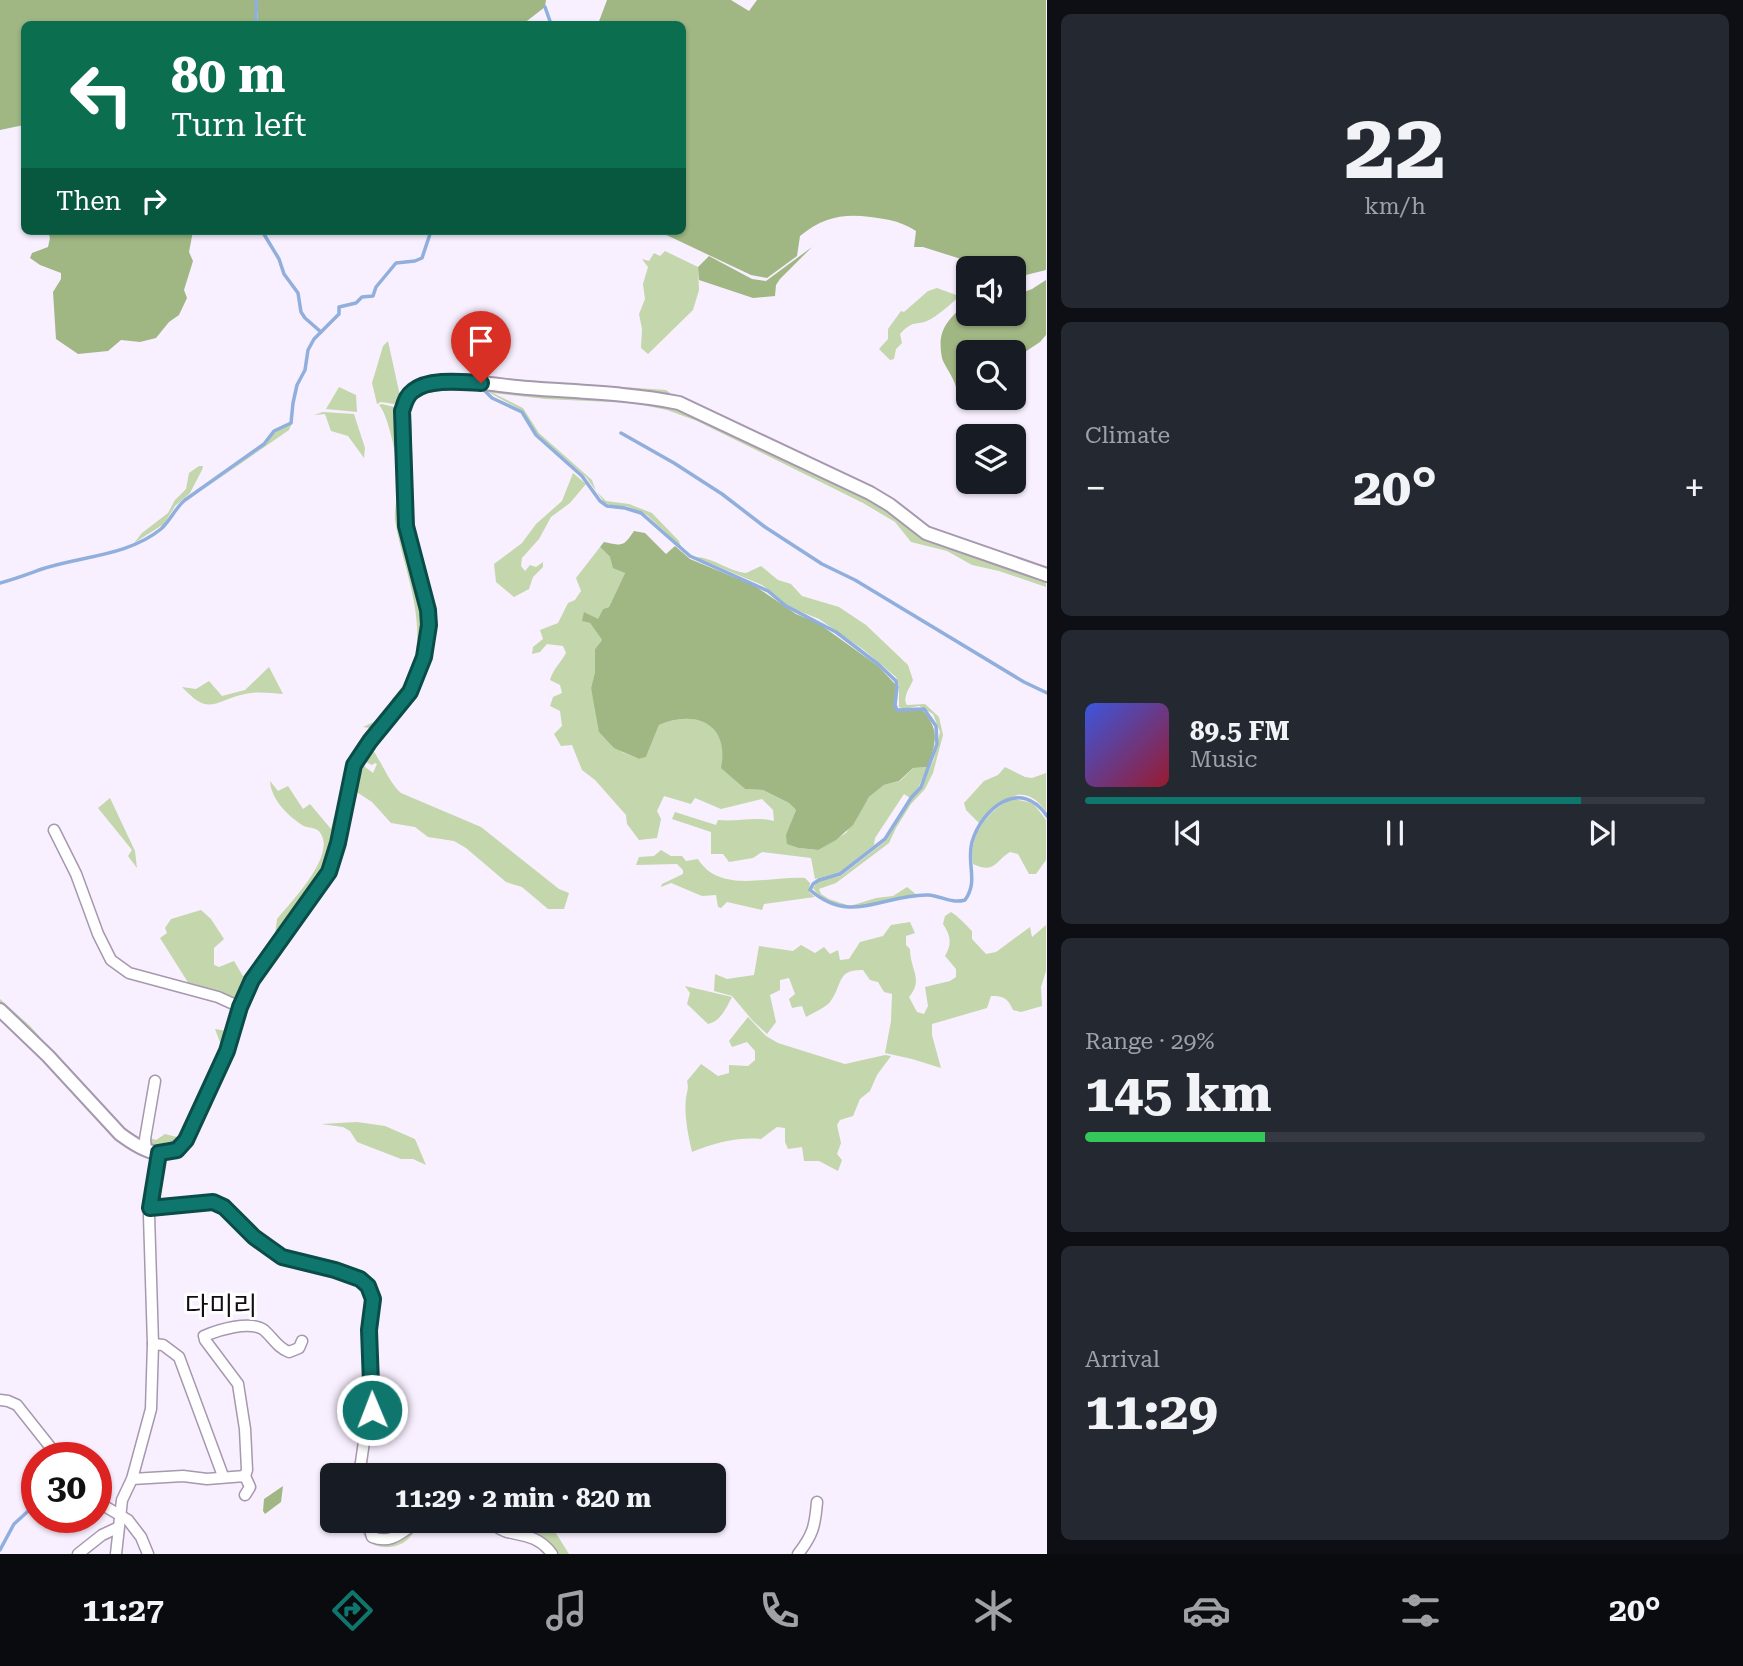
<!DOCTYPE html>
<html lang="en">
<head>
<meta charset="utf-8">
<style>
  :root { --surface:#171b24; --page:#242831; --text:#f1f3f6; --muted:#9ea1a6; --line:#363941; --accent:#0f766e }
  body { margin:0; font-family:"Roboto Serif","Noto Sans KR",serif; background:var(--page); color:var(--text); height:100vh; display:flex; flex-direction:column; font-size:26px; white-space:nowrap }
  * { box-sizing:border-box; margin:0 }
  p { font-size:23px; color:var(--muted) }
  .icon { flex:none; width:38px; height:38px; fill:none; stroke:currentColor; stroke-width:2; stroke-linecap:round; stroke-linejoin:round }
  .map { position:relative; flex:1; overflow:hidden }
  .side { display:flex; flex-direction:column; gap:14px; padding:14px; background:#0d0f14; width:696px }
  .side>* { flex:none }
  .hud { position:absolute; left:21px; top:21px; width:665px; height:214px; border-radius:10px; box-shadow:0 2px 5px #0004; background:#0b6e4f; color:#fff; overflow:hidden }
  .fabs { position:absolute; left:956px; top:256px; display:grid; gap:14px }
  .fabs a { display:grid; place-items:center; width:70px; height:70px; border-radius:10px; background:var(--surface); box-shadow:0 2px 5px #0004; font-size:35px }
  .speed { position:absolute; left:21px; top:1442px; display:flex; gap:14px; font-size:35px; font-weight:700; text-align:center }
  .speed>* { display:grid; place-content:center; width:91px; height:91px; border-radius:50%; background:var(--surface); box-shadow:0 2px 5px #0004; line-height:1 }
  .speed .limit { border:10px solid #d22; background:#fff; color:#111 }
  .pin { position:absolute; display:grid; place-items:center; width:60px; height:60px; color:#fff; margin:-72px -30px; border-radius:50% 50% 50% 0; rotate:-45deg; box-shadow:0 0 7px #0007 }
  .pin .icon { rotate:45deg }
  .me { position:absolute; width:77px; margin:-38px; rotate:359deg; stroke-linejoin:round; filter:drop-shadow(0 0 5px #0008) }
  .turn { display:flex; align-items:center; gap:24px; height:147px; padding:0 35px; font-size:32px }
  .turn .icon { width:91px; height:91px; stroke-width:2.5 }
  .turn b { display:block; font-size:49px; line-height:60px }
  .then { display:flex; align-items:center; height:66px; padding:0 35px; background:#0003; gap:14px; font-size:26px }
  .big { font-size:52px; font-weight:700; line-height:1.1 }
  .side .widget { flex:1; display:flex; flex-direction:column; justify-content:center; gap:10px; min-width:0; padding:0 24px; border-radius:10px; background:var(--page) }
  .side .dial { align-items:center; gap:0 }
  .dial b { font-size:91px; line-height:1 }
  .song { display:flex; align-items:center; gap:21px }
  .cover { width:84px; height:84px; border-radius:10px; background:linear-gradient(135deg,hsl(230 70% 55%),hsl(350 70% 35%)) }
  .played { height:7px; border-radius:4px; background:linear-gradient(90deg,var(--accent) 80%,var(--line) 80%) }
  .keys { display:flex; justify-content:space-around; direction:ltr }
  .heat { display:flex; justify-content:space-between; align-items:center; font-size:38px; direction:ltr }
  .charge { height:10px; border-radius:5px; background:linear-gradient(90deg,#34c759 29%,var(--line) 0) }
  .trip { position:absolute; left:320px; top:1463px; width:406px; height:70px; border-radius:10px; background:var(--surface); box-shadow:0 2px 5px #0004; font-weight:700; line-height:70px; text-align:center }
  .dock { display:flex; height:112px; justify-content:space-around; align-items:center; background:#090b0e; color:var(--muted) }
  .dock .icon { width:49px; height:49px }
  .dock .selected { color:var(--accent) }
  .dock b { font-size:32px; color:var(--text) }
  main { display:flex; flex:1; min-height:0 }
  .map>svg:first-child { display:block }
</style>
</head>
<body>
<main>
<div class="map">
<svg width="1047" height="1554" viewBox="0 0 1047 1554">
  <rect width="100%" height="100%" fill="#f9f0ff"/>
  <g fill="#c3d6ac">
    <path d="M 665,251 L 698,267 L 699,290 L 693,310 L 648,354 L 641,348 L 642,329 L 639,314 L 645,299 L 643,284 L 648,267 L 642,259 L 649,261 L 654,253 L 660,256 Z"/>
    <path d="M 937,288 L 959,296 C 955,301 937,316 931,319 C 917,327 915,318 900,334 L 902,343 L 896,349 L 894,359 L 890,360 L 879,349 L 888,339 L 888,329 L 901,311 L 904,312 L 928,291 Z"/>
    <path d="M 388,341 L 400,396 L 399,401 L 394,404 L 381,402 L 377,404 L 372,383 L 383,346 Z"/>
    <path d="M 449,375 L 666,390 L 670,393 L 657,394 L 431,378 Z"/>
    <path d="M 339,387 L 356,395 L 357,412 L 326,409 Z"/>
    <path d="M 481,388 L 676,406 L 876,501 L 908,523 L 1046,578 L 1046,587 L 999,571 L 972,565 L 947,551 L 911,542 L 895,522 L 863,503 L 697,421 L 667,410 L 632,403 L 545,399 L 493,393 L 523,408 L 539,433 L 592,480 L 596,491 L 606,501 L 629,504 L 652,513 L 679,541 L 681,547 L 647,515 L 627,506 L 612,506 L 604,502 L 586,477 L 537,434 L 523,411 Z"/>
    <path d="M 382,404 L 394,407 L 399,405 L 402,513 L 420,590 L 424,631 L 411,685 L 376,729 L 363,727 L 376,721 L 392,703 L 392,699 C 442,647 404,578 395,520 C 394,508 398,495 398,482 C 399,467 389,415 379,405 Z"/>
    <path d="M 323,412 L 354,414 L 365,448 L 364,458 L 348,436 L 331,431 L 325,414 L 314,415 Z"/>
    <path d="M 293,421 L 289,430 L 201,491 L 265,445 L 275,431 Z"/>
    <path d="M 199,466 L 203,466 L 202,470 L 190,493 L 175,506 L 164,524 L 134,543 L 142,533 L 168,513 L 175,500 L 186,489 L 189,473 Z"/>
    <path d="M 573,473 L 586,484 L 570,503 L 551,517 L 539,539 L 522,558 L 521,566 L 525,571 L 530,565 L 536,567 L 543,562 L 543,567 L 533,577 L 529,589 L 514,597 L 496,582 L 494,564 L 522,543 L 536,524 L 562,501 Z"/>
    <path d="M 600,547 L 625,573 L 609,607 L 603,609 L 598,620 L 583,621 L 590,623 L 602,640 L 595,649 L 595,672 L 591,688 L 596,709 L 622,752 L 639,759 L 646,757 L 659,725 C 697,709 730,724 722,768 L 745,789 L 763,790 L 789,803 L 796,810 L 790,826 L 799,848 L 817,850 L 846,833 L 869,797 L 884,785 L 900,781 L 913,768 L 928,767 L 919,786 L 910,798 L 904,794 L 875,838 L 874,845 L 839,873 L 815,879 L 811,858 L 762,852 L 753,858 L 729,862 L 723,854 L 711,854 L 711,832 L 672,819 L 675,812 L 716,825 L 718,820 C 737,822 756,816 774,821 L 773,810 L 762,799 L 721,809 L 695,798 L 691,804 L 664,796 L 657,811 L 661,819 L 657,838 L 639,840 L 627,824 L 626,815 L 595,780 L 582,770 L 572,745 L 561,746 L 554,734 L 562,726 L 560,711 L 550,706 L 553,697 L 562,693 L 560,685 L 550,680 C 553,669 560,664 566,653 L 563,646 L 547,644 L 540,652 L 532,654 L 533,647 L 543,639 L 540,630 L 558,623 L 568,603 L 575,600 L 581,591 L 576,578 Z"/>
    <path d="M 695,557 C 712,557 728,571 746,573 L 761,566 L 778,580 L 791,584 L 802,596 L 839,607 L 866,625 L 908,665 L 913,680 C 910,688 902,697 907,705 L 925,704 L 939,717 L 943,735 L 933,773 L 925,789 L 911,804 L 896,828 L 889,843 L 836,883 L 819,889 L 821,894 L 829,899 L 850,906 L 876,898 L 893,896 L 907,887 L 917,895 C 885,898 837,923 813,888 L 818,881 L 841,876 L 886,841 L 911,800 L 921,789 L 934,759 L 940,732 L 933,714 L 919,706 L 904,709 L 899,707 L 899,685 L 896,677 L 864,650 L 819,619 L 789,607 L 762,585 Z"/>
    <path d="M 269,667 L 283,694 C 270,693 257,691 245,694 C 213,701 210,717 182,687 L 196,689 L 209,681 L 222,696 L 245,690 Z"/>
    <path d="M 370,746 C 381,760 389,783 401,793 L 481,827 L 559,889 L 569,893 L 564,909 L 548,909 L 522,887 L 506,882 L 466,848 L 454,841 L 428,837 L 415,827 L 391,823 L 372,802 L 352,789 L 360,763 L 373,773 L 377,764 L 375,763 L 372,765 L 362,760 Z"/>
    <path d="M 1005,767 L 1025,777 L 1032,778 L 1046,773 L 1046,812 C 1024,778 998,801 979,823 L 966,810 L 964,803 L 984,781 L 998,775 Z"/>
    <path d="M 270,781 L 278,791 L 288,786 L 303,809 L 310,804 L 331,829 L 334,817 L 338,822 L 329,865 L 238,1001 L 189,984 L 160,938 L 167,933 L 165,928 L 171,919 L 201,910 L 211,919 L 224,939 L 214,948 L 214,965 L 219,967 L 234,961 L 243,976 L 245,976 L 275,935 L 277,919 C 291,902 335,857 321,834 C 317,826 308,829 302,825 C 287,815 271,799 270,781 Z"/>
    <path d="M 110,798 L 135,851 L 137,868 L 128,856 L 132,850 L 98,808 Z"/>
    <path d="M 1013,799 L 1033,803 L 1046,820 L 1046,860 L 1036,874 L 1029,874 L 1018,854 L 1010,852 C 994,862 995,874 973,864 C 968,837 988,809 1013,799 Z"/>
    <path d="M 661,850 L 671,856 L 682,856 L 686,861 L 698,859 C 720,895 771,875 805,878 L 810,883 L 809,892 L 815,897 L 764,904 L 762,910 L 727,902 L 721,908 L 718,907 L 716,895 L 702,896 L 671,883 L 661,887 L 662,884 L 683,874 L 683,870 L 677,864 L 636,865 L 639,857 L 654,856 Z"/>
    <path d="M 951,912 C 958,916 966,925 972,931 L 972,939 L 986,954 L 996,952 L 1030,927 L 1032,937 L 1046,925 L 1046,971 L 1041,987 L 1042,1006 L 1021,1012 L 1013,1010 C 1008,998 1003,996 991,996 L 987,1008 L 932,1024 L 932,1035 L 941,1068 L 912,1059 L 885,1053 L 891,1021 L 892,994 L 884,992 L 878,982 L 870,980 L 863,970 C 836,969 843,985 830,1002 C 825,1008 813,1013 806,1017 L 802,1006 L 792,1008 L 789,999 L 795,994 L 789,978 L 780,980 L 780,990 L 770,995 L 776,1022 L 767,1034 L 753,1021 L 732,996 L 714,991 L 715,974 L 727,979 L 754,975 L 759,946 L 793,951 L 801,945 L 815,953 L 824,947 L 830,954 L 838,950 L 840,960 L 849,959 L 860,942 L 883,936 L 891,925 L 910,922 L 915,933 L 906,936 L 906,945 L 910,949 C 910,970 924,979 909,997 L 917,1012 L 924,1014 L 928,1006 L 925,987 L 950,981 L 956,977 L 956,969 L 945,956 C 952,944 951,936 943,924 L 945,916 Z"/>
    <path d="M 685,986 L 732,997 C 726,1008 721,1021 708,1024 L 687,1004 L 690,993 Z"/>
    <path d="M 0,999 L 30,1026 L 93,1096 L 90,1097 L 0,1005 Z"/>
    <path d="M 237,1008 L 232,1028 L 183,1137 L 169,1146 L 151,1147 L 147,1137 L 156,1140 L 165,1134 L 177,1137 L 221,1045 L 215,1029 L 227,1031 Z"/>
    <path d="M 748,1017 L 766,1036 L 778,1043 L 845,1064 L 885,1055 L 891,1056 L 877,1075 L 870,1091 L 860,1099 L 853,1116 L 840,1120 L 837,1125 L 841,1143 L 837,1154 L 842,1160 L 838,1171 L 819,1161 L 804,1161 L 802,1147 L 788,1149 L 785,1142 L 785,1128 L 777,1127 L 761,1139 C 736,1137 715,1143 692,1152 C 688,1135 684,1115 686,1098 C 687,1091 689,1089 687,1081 L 701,1064 L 718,1076 L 729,1073 L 729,1065 L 748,1066 L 755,1060 L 755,1051 L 747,1042 L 732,1047 L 729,1041 Z"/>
    <path d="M 357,1122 L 385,1126 L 415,1139 L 426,1165 L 413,1159 L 401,1159 L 357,1142 L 350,1131 L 343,1127 L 321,1124 Z"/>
    <path d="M 361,1521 L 365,1521 L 375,1541 L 427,1521 L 479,1521 C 465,1521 430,1521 419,1528 C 413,1532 410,1539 403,1543 C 383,1553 360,1545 361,1521 Z"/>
    <path d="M 491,1521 L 553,1521 L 554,1530 L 569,1554 L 556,1554 Z"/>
  </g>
  <g fill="#a0b784">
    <path d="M 0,0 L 255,0 C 256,9 254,16 256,24 L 24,24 L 24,125 L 0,130 Z"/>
    <path d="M 257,0 L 546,0 L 545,7 L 523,24 L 258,24 Z"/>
    <path d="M 607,0 L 731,0 L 749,11 L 757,0 L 1046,0 L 1046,270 L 1014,278 L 1013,268 L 978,268 L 961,259 L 923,247 L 914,247 L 916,231 C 905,224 896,221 884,219 C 852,213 827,213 800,236 L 797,256 L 767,278 L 751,275 L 658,231 L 682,231 L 682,24 L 598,24 Z"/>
    <path d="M 48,231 L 193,231 L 189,252 L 193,261 L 184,290 L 187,298 L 179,315 L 169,322 L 156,338 L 140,342 L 121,340 L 108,351 L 78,354 L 56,339 L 53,292 L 61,279 L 61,273 L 40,265 L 30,258 L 32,253 L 48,247 L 50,238 Z"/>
    <path d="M 812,247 L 780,279 L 776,285 L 775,296 L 753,298 L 699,280 L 698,267 L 709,256 L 752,279 L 766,281 Z"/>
    <path d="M 1046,280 L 1046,335 L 1040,342 L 1022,354 L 968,352 L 968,386 L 956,387 C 954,378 944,365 942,358 C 936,327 950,320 968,300 L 968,313 L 976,313 L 977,318 L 989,324 L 999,313 L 1013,313 L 1013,296 L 1032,289 Z"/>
    <path d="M 634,531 L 645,533 L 666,554 L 675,546 L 690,559 L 755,586 L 796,614 L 818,623 L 878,666 L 896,685 L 894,703 L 897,710 L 923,711 C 941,731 935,744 928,767 L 913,768 L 899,781 L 884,785 L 869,797 L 853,825 L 836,840 L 818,850 L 799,848 L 787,844 L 786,835 L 796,810 L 789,803 L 763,790 L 745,789 L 721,768 C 730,724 696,709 659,725 L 646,757 L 639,759 L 614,748 L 599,732 L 591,688 L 595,672 L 595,649 L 602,640 L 590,623 L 582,621 L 584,612 L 598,619 L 603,609 L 609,607 L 625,573 L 613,568 L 610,557 L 600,547 L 604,542 C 623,546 623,547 634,531 Z"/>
    <path d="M 283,1486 L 281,1502 L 265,1514 L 263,1511 L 264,1499 Z"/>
  </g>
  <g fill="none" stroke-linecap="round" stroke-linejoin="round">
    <g stroke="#90afdc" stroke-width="3.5">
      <path d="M 256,0 C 258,9 254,15 257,24"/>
      <path d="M 545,7 L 551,24"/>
      <path d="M 262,231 L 279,259 L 284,274 L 298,293 L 301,312 L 305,318 L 321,332"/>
      <path d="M 485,391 L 492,398 L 522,412 L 536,435 L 582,476 L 600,501 L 607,506 L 625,508 L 641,513 L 690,556 L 768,591 L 786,606 L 836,632 L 878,664 L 896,681 L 897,687 L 895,705 L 897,710 L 924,709 L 936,726 L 937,744 L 921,787 L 911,798 L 885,839 L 840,874 L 819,880 L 813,884 L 810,890 C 852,926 882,894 928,895 C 942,896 951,904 965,900 C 979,881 966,863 972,842 C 982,808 1021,777 1047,816"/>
      <path d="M 621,433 L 674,463 L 722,494 L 765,527 L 822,564 L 855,580 L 1024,682 L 1047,693"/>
      <path d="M 0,583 C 15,579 28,574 42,569 C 81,556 128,556 161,529 C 171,520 175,508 185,500 L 264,444 L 274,431 L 291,423 L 293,403 L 297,385 L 305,370 L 308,350 L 314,339 L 339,314 L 339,307 L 356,303 L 362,297 L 373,296 L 376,287 L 396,263 L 415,261 L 422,258 L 431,231"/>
      <path d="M 0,1550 L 14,1524 L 37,1503"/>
    </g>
    <g stroke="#a698af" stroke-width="13">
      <g id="minor">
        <path d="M 54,830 L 76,874 L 98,934 L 111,960 L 129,973 L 218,997 L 240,1007"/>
        <path d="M 146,1150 L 145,1139 L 155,1081"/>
        <path d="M 150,1207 L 213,1202 L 224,1207 L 254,1237 L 282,1257 L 335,1270 L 360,1279 L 367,1286 L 373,1299 L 369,1330 L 372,1410 L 365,1435 L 360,1469 L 363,1475"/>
        <path d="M 153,1344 L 163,1345 L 179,1357 L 223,1476"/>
        <path d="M 0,1400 L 8,1401 L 17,1405 L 59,1458"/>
        <path d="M 245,1476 L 247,1470 L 245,1429 L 238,1384 L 205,1340 L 204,1336 C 218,1330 250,1320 264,1330 C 273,1338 278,1348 289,1352 L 299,1348 L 302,1341"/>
        <path d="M 132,1479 L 183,1476 L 207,1479 L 245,1476 L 250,1487 L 245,1495"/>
        <path d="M 96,1501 L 128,1520 L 141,1537 L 148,1554"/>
        <path d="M 368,1521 L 372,1537 C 393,1545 402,1531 419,1521"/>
        <path d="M 487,1521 C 494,1525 500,1530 507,1532 C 526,1536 540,1537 552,1554"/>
        <path d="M 78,1554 L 102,1535 L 117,1528"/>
        <path d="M 116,1554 L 122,1500 L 132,1479 L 151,1409 L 153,1344 L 149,1215 L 159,1153"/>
        <path d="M 798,1554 C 813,1535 815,1526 817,1502"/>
      </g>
    </g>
    <g stroke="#a698af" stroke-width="16">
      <path id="tertiary" d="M 0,1010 L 48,1056 L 120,1134 C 143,1151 163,1163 186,1140 L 227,1051 L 240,1007 L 252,980 L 329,872 L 338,843 L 354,765 L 365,747 L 410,692 L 424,658 L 429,625 L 428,610 L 406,526 L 403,411 C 405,402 407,393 416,389 C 446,374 496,386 528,388 C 579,392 629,393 679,403 L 870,493 L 890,505 L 926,533 L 1047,575"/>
    </g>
    <use href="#minor" stroke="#fff" stroke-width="10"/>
    <use href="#tertiary" stroke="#fff" stroke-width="12"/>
  </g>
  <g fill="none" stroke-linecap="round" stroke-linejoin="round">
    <g stroke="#0a4d48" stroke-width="18">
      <path id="route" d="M 372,1410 L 369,1330 L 373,1299 L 368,1286 L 360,1279 L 335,1270 L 282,1257 L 254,1237 L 224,1207 L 213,1202 L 150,1208 L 159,1153 L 177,1150 L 186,1140 L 227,1051 L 240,1007 L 252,980 L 329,872 L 338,843 L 354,765 L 370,741 L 410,692 L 424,657 L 429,625 L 428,610 L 406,526 L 402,411 C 405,403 406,396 413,391 C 429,378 462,382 481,383"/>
    </g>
    <use href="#route" stroke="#0f766e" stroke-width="12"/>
  </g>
  <g text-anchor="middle" stroke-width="6" stroke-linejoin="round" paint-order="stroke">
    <g font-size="26" fill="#120d15" stroke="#fff">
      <text x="221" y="1315">다미리</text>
    </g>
  </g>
</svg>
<div class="fabs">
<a><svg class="icon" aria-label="sound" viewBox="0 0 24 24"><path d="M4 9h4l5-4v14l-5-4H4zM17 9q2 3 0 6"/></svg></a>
<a><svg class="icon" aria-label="search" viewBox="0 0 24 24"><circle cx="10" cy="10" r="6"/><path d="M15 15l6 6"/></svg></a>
<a><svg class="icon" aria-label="layers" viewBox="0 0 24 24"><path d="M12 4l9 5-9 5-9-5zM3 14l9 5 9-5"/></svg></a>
</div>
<div class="speed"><div class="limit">30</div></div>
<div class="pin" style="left:481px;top:383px;background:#d93025"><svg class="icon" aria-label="arrive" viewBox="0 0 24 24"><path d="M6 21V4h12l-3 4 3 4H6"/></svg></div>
<svg class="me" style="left:372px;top:1410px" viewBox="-20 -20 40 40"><circle r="17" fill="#0f766e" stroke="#fff" stroke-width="3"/><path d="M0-11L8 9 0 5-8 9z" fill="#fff"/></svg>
<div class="trip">11:29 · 2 min · 820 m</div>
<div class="hud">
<div class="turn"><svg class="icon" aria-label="left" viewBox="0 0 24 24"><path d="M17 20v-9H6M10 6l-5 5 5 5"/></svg><div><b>80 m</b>Turn left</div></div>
<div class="then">Then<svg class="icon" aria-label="right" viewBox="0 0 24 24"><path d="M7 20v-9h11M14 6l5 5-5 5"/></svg></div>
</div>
</div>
<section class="side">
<div class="widget dial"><b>22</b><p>km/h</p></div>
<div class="widget"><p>Climate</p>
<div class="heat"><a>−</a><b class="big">20°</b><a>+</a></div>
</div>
<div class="widget">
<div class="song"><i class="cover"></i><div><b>89.5 FM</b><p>Music</p></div></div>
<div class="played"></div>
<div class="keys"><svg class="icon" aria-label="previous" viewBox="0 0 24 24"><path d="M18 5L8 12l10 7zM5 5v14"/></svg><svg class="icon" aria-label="pause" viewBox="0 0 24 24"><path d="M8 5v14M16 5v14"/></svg><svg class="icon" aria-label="next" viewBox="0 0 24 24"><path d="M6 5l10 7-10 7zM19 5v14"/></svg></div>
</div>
<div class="widget"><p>Range · 29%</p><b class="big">145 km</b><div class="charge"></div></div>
<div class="widget"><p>Arrival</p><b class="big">11:29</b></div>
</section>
</main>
<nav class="dock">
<b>11:27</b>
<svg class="icon selected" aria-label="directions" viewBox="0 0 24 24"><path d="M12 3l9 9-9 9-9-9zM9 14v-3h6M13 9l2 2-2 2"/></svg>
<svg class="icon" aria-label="music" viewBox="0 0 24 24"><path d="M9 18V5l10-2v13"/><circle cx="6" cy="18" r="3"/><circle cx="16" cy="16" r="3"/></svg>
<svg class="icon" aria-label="phone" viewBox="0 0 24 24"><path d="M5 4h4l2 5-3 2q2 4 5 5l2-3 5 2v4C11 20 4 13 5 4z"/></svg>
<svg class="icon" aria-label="climate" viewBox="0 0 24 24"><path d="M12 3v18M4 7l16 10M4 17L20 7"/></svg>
<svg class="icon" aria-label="car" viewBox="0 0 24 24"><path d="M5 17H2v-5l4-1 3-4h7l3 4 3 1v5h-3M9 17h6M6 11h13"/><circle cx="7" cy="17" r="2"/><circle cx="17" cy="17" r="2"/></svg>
<svg class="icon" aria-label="filters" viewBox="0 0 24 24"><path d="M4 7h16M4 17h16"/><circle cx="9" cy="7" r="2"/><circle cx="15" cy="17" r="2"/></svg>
<b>20°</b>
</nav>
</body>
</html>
